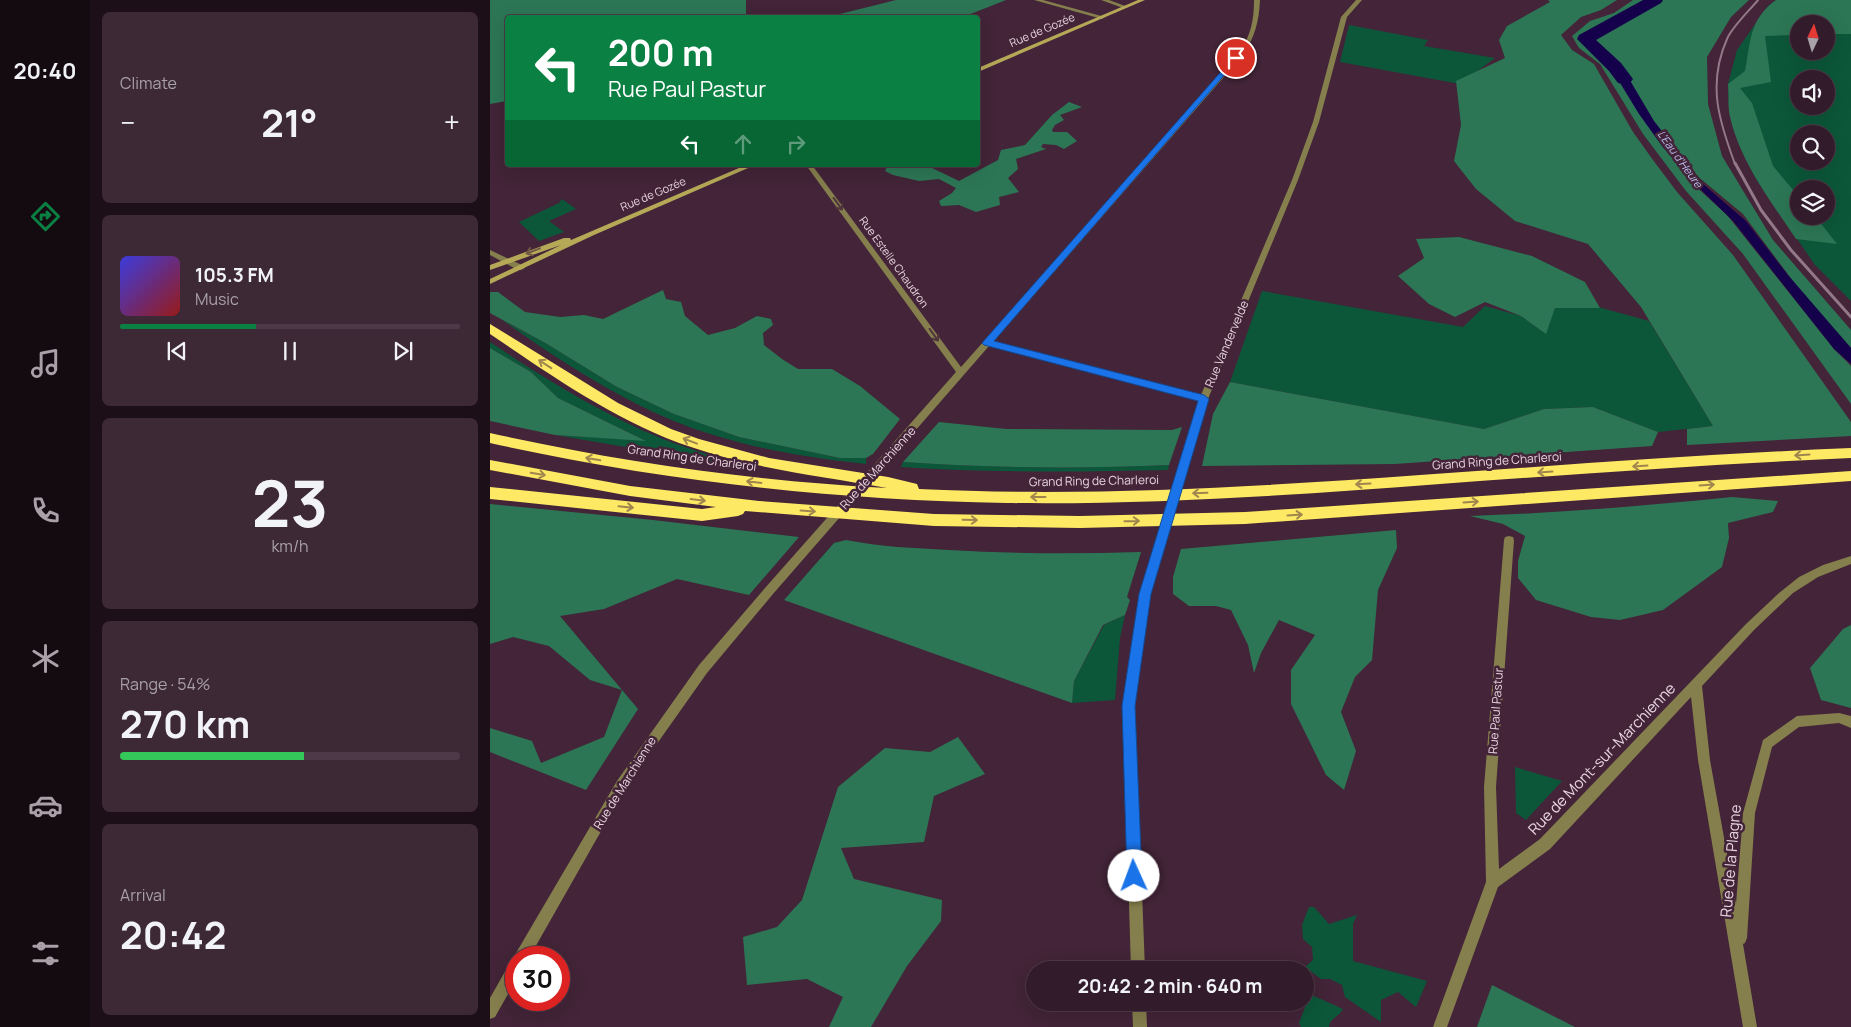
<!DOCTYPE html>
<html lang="en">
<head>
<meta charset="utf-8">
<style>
  :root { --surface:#321b2a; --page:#3d2836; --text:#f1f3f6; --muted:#a8a1a8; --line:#4d3947; --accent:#0b8043 }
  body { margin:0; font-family:Manrope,sans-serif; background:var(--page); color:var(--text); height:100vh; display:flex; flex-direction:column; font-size:19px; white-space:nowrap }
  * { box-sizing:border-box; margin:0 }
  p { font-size:16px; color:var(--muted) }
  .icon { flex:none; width:28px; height:28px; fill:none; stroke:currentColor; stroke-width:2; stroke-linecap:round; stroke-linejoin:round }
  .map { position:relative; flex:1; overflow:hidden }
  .drawer { display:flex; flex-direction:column; gap:12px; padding:12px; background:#1c0f17; width:400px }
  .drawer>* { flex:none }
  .hud { position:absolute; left:15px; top:15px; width:475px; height:152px; border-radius:5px; box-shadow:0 5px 20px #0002,0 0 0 1px var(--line); background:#0b8043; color:#fff; overflow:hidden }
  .needle { width:32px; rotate:4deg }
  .tools { position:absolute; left:1300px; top:15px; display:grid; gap:10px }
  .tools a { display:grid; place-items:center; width:45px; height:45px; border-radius:50%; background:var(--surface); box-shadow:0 5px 20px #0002,0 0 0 1px var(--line); font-size:25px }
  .speed { position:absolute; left:15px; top:946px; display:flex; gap:10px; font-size:25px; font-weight:700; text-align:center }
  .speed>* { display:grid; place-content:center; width:65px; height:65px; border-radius:50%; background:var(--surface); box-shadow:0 5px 20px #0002,0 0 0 1px var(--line); line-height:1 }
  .speed .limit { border:8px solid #d22; background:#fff; color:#111 }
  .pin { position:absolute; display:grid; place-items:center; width:42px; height:42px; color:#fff; margin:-21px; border:2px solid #fff; border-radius:50%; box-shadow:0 1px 5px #0007 }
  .me { position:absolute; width:55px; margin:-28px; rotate:358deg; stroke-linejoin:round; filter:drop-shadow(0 0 4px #0008) }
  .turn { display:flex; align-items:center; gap:18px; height:105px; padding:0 20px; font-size:22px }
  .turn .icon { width:65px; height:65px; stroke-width:2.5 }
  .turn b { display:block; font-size:35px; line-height:42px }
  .lanes { display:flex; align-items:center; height:48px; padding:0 20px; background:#0003; justify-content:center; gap:25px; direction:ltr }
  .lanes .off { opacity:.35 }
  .big { font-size:38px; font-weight:700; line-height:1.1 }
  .drawer .tile { flex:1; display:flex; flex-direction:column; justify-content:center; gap:8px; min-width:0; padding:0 18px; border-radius:8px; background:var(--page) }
  .drawer .dial { align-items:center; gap:0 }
  .dial b { font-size:65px; line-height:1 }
  .song { display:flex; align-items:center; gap:15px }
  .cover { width:60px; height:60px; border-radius:8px; background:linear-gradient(135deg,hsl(240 70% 55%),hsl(0 70% 35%)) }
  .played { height:5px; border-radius:2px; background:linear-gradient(90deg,var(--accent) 40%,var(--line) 40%) }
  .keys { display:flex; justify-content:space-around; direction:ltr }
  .heat { display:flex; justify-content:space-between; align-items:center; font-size:28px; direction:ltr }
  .charge { height:8px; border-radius:4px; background:linear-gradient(90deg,#34c759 54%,var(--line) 0) }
  .trip { position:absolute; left:536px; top:961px; width:288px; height:50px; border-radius:25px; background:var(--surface); box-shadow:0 5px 20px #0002,0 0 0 1px var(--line); font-weight:700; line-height:50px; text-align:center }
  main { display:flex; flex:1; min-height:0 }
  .menu { display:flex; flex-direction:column; width:90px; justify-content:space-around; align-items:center; background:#140b11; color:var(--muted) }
  .menu .icon { width:35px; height:35px }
  .menu .on { color:var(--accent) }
  .menu b { font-size:22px; color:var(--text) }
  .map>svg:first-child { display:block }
</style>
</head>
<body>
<main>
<nav class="menu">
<b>20:40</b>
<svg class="icon on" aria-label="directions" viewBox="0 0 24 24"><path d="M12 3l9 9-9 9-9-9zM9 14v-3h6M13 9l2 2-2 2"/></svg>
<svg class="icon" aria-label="music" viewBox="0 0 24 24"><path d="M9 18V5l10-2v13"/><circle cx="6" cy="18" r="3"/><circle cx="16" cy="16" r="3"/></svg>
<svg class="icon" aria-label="phone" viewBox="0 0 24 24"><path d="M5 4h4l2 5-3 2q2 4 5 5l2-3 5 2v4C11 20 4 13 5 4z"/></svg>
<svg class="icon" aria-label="climate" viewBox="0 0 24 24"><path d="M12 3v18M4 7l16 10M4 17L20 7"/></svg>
<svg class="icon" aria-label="car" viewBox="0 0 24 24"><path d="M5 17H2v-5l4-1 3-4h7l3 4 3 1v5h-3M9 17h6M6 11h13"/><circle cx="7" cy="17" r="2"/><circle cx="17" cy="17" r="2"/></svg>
<svg class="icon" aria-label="filters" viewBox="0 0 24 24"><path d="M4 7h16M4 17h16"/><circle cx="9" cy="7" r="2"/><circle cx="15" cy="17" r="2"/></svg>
</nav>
<section class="drawer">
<div class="tile"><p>Climate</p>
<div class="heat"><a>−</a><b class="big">21°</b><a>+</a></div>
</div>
<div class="tile">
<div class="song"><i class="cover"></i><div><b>105.3 FM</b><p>Music</p></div></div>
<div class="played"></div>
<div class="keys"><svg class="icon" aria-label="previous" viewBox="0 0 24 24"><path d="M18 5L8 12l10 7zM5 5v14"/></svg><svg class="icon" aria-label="pause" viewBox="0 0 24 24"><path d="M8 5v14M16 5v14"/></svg><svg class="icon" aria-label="next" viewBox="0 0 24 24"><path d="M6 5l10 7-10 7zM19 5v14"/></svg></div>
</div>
<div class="tile dial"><b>23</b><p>km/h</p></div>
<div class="tile"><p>Range · 54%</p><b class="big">270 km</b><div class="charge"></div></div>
<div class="tile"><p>Arrival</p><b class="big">20:42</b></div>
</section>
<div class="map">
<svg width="1361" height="1027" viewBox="0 0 1361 1027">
  <rect width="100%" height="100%" fill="#432438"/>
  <g fill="#0c573a" fill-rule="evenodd">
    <path d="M 1286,0 L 1361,0 L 1361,301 L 1325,265 L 1266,179 L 1252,150 L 1239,111 L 1238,84 L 1247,50 L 1278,6 ZM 1309,24 L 1336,24 L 1336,51 L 1309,51 ZM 1309,79 L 1336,79 L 1336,106 L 1309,106 ZM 1309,134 L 1336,134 L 1336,161 L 1309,161 ZM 1309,189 L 1336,189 L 1336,216 L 1309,216 Z"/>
    <path d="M 859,25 L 938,40 L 934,46 L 1005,58 L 970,84 L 850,62 Z"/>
    <path d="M 72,199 L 86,209 L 59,221 L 74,232 L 49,241 L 29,222 L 69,203 Z"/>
    <path d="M 772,291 L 973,327 L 995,306 L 1031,316 L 1055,333 L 1065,308 L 1108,307 L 1159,321 L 1223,426 L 1168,432 L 1103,407 L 1054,409 L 994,429 L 740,382 Z"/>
    <path d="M 12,320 L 57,344 L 127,387 L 184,414 L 249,437 L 350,458 L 376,458 L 376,464 C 327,459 277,451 230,437 C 150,414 79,367 12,320 Z"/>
    <path d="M 0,342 C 54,378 112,414 173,439 C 201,450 231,458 259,468 L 65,435 L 154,440 L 68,398 L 41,372 L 0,348 Z"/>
    <path d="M 413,462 C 501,468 590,469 679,465 L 678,470 C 589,472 500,473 411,467 Z"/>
    <path d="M 635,615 L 630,638 L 625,700 L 582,703 L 584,681 L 614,625 Z"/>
    <path d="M 1025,767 L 1072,781 L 1036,820 L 1026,813 Z"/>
    <path d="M 819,907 L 824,907 L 839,924 L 867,915 L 863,924 L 863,961 L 937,981 L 926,1007 L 908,992 L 891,1000 L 891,1022 L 855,997 L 852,985 L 840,979 L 831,979 L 815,967 L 823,960 L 822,947 L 813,939 L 812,925 Z"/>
    <path d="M 815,992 L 853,1009 C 849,1017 840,1018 839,1027 L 811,1027 L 809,1023 L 817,1002 Z"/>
  </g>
  <g fill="#2c7655">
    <path d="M 0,0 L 256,0 L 256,16 L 258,17 L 18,18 L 17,101 L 0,104 Z"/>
    <path d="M 406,0 L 516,0 L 473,17 L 338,17 Z"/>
    <path d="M 1058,0 L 1127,0 L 1111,10 L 1091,17 L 1071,35 L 1082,50 L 1104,64 L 1143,132 L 1163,160 L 1187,192 L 1243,255 L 1361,422 L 1361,436 L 1197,445 L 1197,429 L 1223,426 L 1151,307 L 1098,244 L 1025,221 L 986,189 L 964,161 L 971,125 L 966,81 L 1015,58 L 1009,40 L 1017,26 L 1060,2 Z"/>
    <path d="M 1143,0 L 1259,0 L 1241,17 L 1217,57 L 1218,104 L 1232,156 L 1283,240 L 1361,330 L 1361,348 L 1311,292 L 1253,214 L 1183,156 L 1202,183 L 1237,215 L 1344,349 L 1361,366 L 1361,404 L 1253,254 L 1196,191 L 1153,134 L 1110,64 L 1089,48 L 1082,36 L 1100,21 L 1124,13 Z"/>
    <path d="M 1286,0 L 1361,0 L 1361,34 L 1336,34 L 1336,24 L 1309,24 L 1309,35 L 1275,36 L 1281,82 L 1250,88 L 1262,103 L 1283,166 L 1309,197 L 1309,216 L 1325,216 L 1347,244 L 1306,239 C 1280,200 1248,159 1239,112 C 1238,103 1239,93 1238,84 L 1255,71 C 1261,40 1259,20 1286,0 Z"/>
    <path d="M 579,102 L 592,107 L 570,115 L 574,120 L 565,125 L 562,130 L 563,132 L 577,132 L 587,141 L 574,149 L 566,145 L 553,144 L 551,147 L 556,149 L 526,159 L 528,169 L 518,178 L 529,192 L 509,197 L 510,205 L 486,212 L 469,205 L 451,206 L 449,201 L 462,193 L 466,188 L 449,179 L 429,181 L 403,175 L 395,171 L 398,165 L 436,165 L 469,181 L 508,160 L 511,150 L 535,145 L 562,115 Z"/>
    <path d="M 969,237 L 1042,256 L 1095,282 L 1110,308 L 1065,308 L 1056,334 L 1031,316 L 995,302 L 965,317 L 939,304 L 908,276 L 934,258 L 926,239 Z"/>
    <path d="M 173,290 L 176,299 L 191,302 L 195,316 L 218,335 L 245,328 L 267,316 L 281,319 L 283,325 L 273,333 L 274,345 L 292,359 L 308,369 L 342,369 L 370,386 L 410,419 L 383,454 L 376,458 L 350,458 L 249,437 L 184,414 L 127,387 L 57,344 L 0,313 L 0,292 L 8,292 L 35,312 L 70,317 L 94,315 L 113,319 Z"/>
    <path d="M 0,348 L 41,372 L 68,398 L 156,441 L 65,435 L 0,421 Z"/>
    <path d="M 740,382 L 994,429 L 1054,409 L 1103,407 L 1168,432 L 1162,446 L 905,464 L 712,466 L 723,414 Z"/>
    <path d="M 449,422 L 516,429 L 682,430 L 692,427 L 679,465 C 591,469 501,468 413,462 Z"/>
    <path d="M 1242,497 L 1288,501 L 1283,512 L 1238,523 L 1239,538 L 1232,567 L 1173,610 L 1130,620 L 1101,617 L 1046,600 L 1028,578 L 1028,561 L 1035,536 L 1013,524 L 980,516 C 1068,513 1154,506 1242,497 Z"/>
    <path d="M 0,504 L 163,520 L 309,537 L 259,595 L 187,579 L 114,609 L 70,616 L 148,709 L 96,790 L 0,752 L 0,728 L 42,741 L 51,763 L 114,737 L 132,690 L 100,680 L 59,646 L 23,637 L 0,644 Z"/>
    <path d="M 906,530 L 907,548 L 888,590 L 882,660 L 865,677 L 851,712 L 866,751 L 854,790 L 836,775 L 801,704 L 801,670 L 825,635 L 789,620 L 771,653 L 764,673 L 758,645 L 741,610 L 726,606 L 699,606 L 683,594 L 683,577 L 691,549 Z"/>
    <path d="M 356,540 C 391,547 424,548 459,550 C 523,554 587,554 651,552 L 637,597 L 640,600 L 635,615 L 613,625 L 584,681 L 582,703 L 294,600 L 344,543 Z"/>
    <path d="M 1361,625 L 1361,708 L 1331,700 L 1320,668 L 1353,629 Z"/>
    <path d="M 468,737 L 495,774 L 444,796 L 434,842 L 351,848 L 364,879 L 452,900 L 451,921 L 417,966 L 381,1027 L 339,1027 L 353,997 L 317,979 L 257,985 L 253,937 L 287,927 L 312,900 L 348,787 L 395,748 L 440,752 Z"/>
    <path d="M 1002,985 L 1085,1027 L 987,1027 Z"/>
  </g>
  <path fill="#14004b" d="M 1110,49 L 1135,72 L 1164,121 L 1213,184 L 1256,221 L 1298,275 L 1361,348 L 1361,364 L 1344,349 L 1243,221 L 1203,182 L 1172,146 L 1149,114 L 1124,73 L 1100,50 Z"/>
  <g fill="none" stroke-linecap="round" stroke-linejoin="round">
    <path fill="#14004b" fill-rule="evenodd" d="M 1153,0 L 1173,0 L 1171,3 L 1106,40 L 1131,63 L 1143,79 L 1140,83 L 1134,84 L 1128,83 L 1119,71 L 1087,39 L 1089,35 Z"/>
    <g fill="#857e4d" fill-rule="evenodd">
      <path d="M 544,0 L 553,0 L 615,17 L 612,19 Z"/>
      <path d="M 611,0 L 619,0 L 638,7 L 633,8 Z"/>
      <path d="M 764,0 L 770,0 C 769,21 765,37 753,55 L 503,342 L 711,395 L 802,180 L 823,122 L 851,17 L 866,0 L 872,0 L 857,17 L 829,122 L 808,180 L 718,399 L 660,594 L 645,706 L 655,970 L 641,970 L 633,706 L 650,594 L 709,401 L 499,346 L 283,594 L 217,673 L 135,789 L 39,958 L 26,958 L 26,980 L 5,1017 L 0,1019 L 0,998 L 21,961 L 24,959 L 26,953 L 127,781 L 209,665 L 275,588 L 466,372 L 316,165 L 322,165 L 471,367 L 749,52 C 761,36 764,20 764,0 Z"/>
      <path d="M 0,250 L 34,266 L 35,268 L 31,270 L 28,270 L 0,255 Z"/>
      <path d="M 1019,536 L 1023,537 L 1024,540 L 1006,787 L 1009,869 L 1050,839 L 1256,624 L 1289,593 L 1309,577 L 1333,565 L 1361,556 L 1361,564 L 1328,577 L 1303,593 L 1264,630 L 1212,686 L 1220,760 L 1246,904 L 1253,813 L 1273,740 L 1307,716 L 1349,713 L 1361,716 L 1361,728 L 1349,723 L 1309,727 L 1282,747 L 1265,813 L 1257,938 L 1255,943 L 1253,944 L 1267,1027 L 1253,1027 L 1208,760 L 1201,697 L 1060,849 L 1008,887 L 957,1027 L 943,1027 L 996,882 L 994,787 L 1014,540 L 1015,537 Z"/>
      <path d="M 642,1002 L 656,1002 L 657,1027 L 643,1027 Z"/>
    </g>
    <g fill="#b5a958" fill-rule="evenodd">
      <path d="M 648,0 L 655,0 L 488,72 L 488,68 Z"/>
      <path d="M 256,165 L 265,165 L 104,235 L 0,284 L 0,279 L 71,245 L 0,270 L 0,265 L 74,238 L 80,238 L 81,240 Z"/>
    </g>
    <g fill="#fde964" fill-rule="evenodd">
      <path d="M 0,324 L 128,403 L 181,429 L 209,439 L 279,458 L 398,477 L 427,484 L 429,489 C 596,497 764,487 930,475 C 1074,465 1217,454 1361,448 L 1361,458 C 1224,464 1087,474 950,484 C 806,495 662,505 517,503 C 343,500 171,481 0,443 L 0,433 C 131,462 263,481 397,488 C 331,476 264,469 201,447 C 127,422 64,377 0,334 Z"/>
      <path d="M 0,460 L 140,486 L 269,501 L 444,514 L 590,516 L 755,512 L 1361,471 L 1361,481 L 755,524 L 590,528 L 444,526 L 255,511 L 253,514 L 248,516 L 212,521 L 0,499 L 0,487 L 212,509 L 226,507 L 140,496 L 0,470 Z"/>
    </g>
    <path stroke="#927888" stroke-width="2" d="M 1245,164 C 1229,121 1217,84 1237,39 C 1242,27 1259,11 1268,0"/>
    <path stroke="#927888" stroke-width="3" d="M 1245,163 L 1271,210 L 1301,250 L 1361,317"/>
  </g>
  <defs><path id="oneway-shaft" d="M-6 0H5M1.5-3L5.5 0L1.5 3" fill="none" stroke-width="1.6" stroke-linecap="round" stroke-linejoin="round" transform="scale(1.25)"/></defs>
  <g stroke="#50363c">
    <use href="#oneway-shaft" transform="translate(348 204) rotate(54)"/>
    <use href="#oneway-shaft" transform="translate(444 335) rotate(54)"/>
  </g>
  <use stroke="#715945" href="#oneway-shaft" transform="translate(43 251) rotate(159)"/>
  <g stroke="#a0864e">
    <use href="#oneway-shaft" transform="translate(55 364) rotate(-147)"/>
    <use href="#oneway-shaft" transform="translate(200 441) rotate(-159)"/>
    <use href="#oneway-shaft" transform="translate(1312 455) rotate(176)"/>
    <use href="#oneway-shaft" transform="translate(103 459) rotate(-170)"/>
    <use href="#oneway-shaft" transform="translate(1150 466) rotate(176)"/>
    <use href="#oneway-shaft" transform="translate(1055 472) rotate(176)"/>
    <use href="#oneway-shaft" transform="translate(48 474) rotate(10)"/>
    <use href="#oneway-shaft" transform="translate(264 482) rotate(-173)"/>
    <use href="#oneway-shaft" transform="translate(873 484) rotate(177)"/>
    <use href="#oneway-shaft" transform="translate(1217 485) rotate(-4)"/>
    <use href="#oneway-shaft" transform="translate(710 493) rotate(178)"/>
    <use href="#oneway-shaft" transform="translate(548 497) rotate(-180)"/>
    <use href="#oneway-shaft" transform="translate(208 500) rotate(7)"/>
    <use href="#oneway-shaft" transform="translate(981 502) rotate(-4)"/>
    <use href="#oneway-shaft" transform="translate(136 507) rotate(6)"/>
    <use href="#oneway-shaft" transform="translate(318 511) rotate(4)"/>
    <use href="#oneway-shaft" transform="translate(805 515) rotate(-4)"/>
    <use href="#oneway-shaft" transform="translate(480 520) rotate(1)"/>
    <use href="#oneway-shaft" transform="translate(642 521) rotate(-1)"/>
  </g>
  <path fill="#1a73e8" stroke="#114b97" d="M 744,57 L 749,58 L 504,341 L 714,395 L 719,399 L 661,594 L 645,706 L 652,876 L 650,881 L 644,883 L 639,881 L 637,876 L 632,706 L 649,594 L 708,401 L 494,345 L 492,343 Z"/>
  <g text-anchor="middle" stroke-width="5" stroke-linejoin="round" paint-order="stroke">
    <g font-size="11" fill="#e9d5e1" stroke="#432438">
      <text transform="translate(552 30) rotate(-23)" y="4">Rue de Gozée</text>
      <text transform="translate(163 194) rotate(-23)" y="4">Rue de Gozée</text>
      <text transform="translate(404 262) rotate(54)" y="4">Rue Estelle Chaudron</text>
    </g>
    <g font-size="11" font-style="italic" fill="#b9bef1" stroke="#432438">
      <text transform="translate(1190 159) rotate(54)" y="4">L'Eau d'Heure</text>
    </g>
    <g font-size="12" fill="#e9d5e1" stroke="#432438">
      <text transform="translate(737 344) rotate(-67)" y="4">Rue Vandervelde</text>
      <text transform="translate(202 458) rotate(8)" y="4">Grand Ring de Charleroi</text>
      <text transform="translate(1007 461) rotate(-4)" y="4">Grand Ring de Charleroi</text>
      <text transform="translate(388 468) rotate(-48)" y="4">Rue de Marchienne</text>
      <text transform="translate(604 481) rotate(-1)" y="4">Grand Ring de Charleroi</text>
      <text transform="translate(1006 711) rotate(-86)" y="4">Rue Paul Pastur</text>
      <text transform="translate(135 783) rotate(-58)" y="4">Rue de Marchienne</text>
    </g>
    <g font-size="15" fill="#e9d5e1" stroke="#432438">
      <text transform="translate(1112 759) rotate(-46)" y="5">Rue de Mont-sur-Marchienne</text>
      <text transform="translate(1241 861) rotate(-85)" y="5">Rue de la Plagne</text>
    </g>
  </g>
</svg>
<div class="tools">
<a><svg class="needle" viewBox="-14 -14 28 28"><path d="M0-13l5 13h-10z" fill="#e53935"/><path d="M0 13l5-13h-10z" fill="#a8a1a8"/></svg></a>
<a><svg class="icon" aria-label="sound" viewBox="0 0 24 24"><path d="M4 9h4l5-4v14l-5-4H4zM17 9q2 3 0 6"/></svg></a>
<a><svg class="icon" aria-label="search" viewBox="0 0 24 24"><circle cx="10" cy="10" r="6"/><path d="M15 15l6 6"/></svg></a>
<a><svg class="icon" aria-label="layers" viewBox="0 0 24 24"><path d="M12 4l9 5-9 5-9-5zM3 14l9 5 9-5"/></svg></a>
</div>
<div class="speed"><div class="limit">30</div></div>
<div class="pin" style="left:746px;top:58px;background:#d93025"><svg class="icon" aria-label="arrive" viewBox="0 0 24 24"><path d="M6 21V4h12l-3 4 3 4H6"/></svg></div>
<svg class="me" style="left:644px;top:876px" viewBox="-20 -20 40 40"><circle r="19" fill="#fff"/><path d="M0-13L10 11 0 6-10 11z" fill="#1a73e8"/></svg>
<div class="trip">20:42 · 2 min · 640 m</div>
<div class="hud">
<div class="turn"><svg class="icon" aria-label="left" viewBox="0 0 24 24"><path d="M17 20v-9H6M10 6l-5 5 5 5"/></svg><div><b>200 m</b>Rue Paul Pastur</div></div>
<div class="lanes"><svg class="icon" aria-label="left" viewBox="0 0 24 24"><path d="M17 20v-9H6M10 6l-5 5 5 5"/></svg><svg class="icon off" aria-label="ahead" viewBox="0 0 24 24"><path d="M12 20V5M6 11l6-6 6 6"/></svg><svg class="icon off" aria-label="right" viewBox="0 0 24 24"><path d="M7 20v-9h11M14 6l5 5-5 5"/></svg></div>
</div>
</div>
</main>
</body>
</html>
